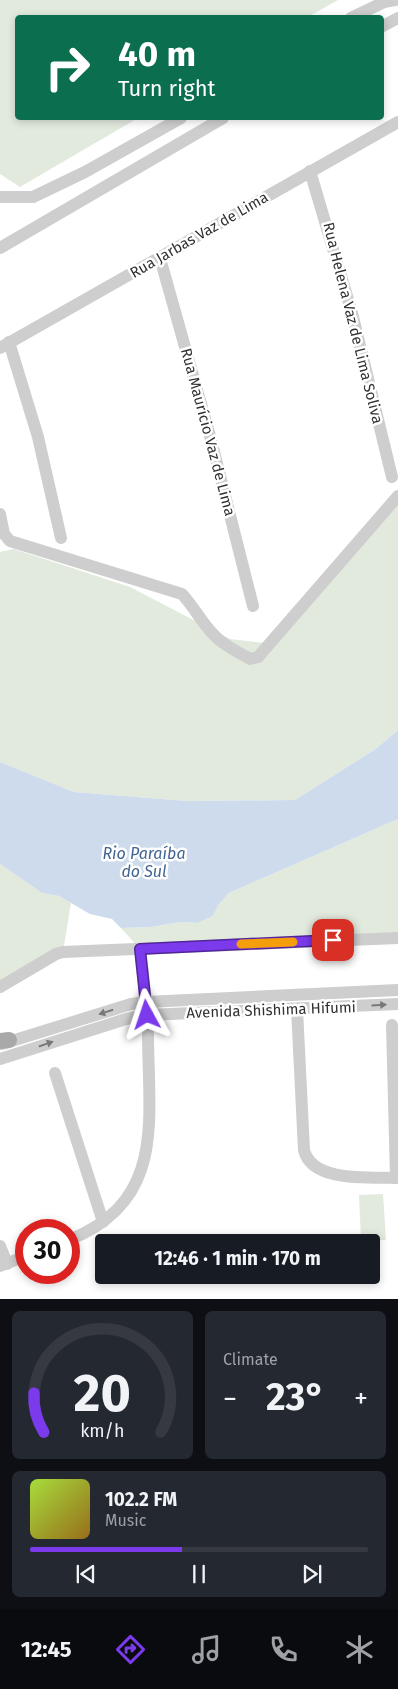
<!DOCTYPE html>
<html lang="en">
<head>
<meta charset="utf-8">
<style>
  :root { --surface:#171b24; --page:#242831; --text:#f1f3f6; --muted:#9ea1a6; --line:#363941; --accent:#7c3aed }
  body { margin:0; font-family:"Fira Sans",sans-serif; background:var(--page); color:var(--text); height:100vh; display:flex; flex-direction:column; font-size:19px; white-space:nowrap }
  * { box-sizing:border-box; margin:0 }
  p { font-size:16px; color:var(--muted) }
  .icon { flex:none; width:28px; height:28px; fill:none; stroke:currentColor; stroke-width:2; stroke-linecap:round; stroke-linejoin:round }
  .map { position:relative; height:1299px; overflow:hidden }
  .side { display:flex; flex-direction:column; gap:12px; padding:12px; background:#0d0f14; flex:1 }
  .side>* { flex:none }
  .banner { position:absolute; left:15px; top:15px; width:369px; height:105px; border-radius:5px; box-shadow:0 2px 8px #0003; background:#0b6e4f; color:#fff; overflow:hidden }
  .speed { position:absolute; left:15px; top:1219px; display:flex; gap:10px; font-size:25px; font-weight:700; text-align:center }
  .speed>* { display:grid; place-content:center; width:65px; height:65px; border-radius:50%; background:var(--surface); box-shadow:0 2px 8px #0003; line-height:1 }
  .speed .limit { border:8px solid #d22; background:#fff; color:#111 }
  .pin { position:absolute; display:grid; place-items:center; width:42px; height:42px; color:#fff; margin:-21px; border-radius:10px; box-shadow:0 2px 8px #0006 }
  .me { position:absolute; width:55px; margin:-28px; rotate:355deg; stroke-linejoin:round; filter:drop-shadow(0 0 4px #0008) }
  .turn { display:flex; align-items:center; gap:18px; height:105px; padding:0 20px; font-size:22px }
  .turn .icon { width:65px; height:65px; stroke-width:2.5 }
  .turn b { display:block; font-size:35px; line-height:42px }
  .big { font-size:38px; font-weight:700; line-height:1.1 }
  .side .card { flex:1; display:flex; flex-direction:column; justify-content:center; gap:8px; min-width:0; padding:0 18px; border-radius:8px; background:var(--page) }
  .side .dial { align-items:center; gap:0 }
  .dial svg { height:130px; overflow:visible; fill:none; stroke:var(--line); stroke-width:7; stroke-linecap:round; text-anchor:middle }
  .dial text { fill:var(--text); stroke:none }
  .song { display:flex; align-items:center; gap:15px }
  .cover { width:60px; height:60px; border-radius:8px; background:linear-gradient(135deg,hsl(80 70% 55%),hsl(40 70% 35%)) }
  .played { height:5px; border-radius:2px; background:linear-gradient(90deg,var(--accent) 45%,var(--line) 45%) }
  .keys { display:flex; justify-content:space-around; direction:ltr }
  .heat { display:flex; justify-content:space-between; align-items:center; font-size:28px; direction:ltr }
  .side .tiles { flex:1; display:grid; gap:12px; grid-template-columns:1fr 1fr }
  .card:last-child { grid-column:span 2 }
  .trip { position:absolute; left:95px; top:1234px; width:285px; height:50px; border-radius:5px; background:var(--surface); box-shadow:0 2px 8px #0003; font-weight:700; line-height:50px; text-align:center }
  .tabs { display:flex; height:80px; justify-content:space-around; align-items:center; background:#090b0e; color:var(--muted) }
  .tabs .icon { width:35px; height:35px }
  .tabs .on { color:var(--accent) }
  .tabs b { font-size:22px; color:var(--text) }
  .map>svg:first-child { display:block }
</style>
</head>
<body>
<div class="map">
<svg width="398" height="1299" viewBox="0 0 398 1299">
  <rect width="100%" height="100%" fill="#fff"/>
  <g fill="#e2eade">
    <path d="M 0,0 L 338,0 L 308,17 L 18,18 L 18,118 L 138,118 L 20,187 L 0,174 Z"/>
    <path d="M 398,505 L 398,730 L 377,748 L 295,800 L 187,801 L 74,792 L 0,762 L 0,552 L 14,549 L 130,587 L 230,639 L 272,644 Z"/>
    <path d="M 398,819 L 398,938 L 140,949 L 121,928 L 151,927 L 182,922 L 197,923 L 213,916 L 219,904 L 229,893 Z"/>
    <path d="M 0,864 L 42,893 L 59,896 L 71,903 L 63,952 L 0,983 Z"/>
    <path d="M 383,1194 L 386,1240 L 361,1241 L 359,1195 Z"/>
  </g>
  <path fill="#cedbec" d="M 398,730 L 398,819 L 229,893 L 219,904 L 213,916 L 197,923 L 182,922 L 151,927 L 121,928 L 112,919 L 90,914 L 59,896 L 42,893 L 0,864 L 0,762 L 74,792 L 187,801 L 295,800 L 377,748 Z"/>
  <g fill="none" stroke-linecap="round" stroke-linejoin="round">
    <g stroke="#cecece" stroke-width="12">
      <path d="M 351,18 L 384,2 L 395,0"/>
      <path d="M 381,27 L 398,18"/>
      <path d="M 310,171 L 352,313 L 392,477"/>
      <path d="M 0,197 L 33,197 L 85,172 L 181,118"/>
      <path d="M 0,248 L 223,118"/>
      <path d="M 160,258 L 210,436 L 253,606"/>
      <path d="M 9,342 L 38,437 L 61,538"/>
      <path d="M 0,348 L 398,122"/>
      <path d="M 0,514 L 4,534 L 10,541 L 182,594 C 194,607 202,623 214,635 C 224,646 238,652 250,659 L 258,657 L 398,496"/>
      <path d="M 140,949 L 147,1009"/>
      <path d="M 0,987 L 56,954 L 63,952 L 398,938"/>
      <path d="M 297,1009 L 304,1150 C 312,1183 370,1177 398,1178"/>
      <path d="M 392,1025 L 396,1178"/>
      <path d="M 2,1044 L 131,1004 L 146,1002 L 398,990"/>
      <path d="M 0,1059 L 126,1019 L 147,1015 L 398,1004"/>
      <path d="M 55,1073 L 103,1222"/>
      <path d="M 69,1240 C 167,1201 148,1119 148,1033"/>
      <path d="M 0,1246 L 7,1264"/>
      <path d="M 0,1266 L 26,1256"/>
    </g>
    <path stroke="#a9a9a9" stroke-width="16" d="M 0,1041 L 9,1040"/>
  </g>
  <defs><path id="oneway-solid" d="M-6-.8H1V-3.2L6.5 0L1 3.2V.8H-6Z" transform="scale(1.25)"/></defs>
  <g fill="#787878">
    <use href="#oneway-solid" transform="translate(379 1005) rotate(-3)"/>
    <use href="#oneway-solid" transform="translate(106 1012) rotate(163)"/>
    <use href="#oneway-solid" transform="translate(46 1044) rotate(-19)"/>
  </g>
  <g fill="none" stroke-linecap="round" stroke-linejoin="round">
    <g stroke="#51269a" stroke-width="12">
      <path id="route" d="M 147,1015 L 140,949 L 333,940"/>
    </g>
    <use href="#route" stroke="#7c3aed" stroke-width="9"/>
    <path stroke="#f59e0b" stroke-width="9" d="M 241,944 L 293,942"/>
  </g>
  <g text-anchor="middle" stroke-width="5" stroke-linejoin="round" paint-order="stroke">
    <g font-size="15" fill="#313131" stroke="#fff">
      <text transform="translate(199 235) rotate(-30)" y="5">Rua Jarbas Vaz de Lima</text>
      <text transform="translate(353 323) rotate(76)" y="5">Rua Helena Vaz de Lima Soliva</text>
      <text transform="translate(208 432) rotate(75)" y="5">Rua Maurício Vaz de Lima</text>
      <text transform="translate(271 1010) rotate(-2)" y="5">Avenida Shishima Hifumi</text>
    </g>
    <g font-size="16" font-style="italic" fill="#426591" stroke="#fff">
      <text x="144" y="859">Rio Paraíba<tspan x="144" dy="18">do Sul</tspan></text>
    </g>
  </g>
</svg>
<div class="speed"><div class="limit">30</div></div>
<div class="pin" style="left:333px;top:940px;background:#d93025"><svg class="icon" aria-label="arrive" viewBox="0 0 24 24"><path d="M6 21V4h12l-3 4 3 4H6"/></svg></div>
<svg class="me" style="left:147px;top:1015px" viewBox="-20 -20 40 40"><path d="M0-17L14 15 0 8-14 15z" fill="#7c3aed" stroke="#fff" stroke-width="4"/></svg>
<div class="trip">12:46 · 1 min · 170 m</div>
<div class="banner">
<div class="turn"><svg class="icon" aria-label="right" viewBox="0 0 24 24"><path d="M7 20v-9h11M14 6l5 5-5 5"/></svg><div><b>40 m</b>Turn right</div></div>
</div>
</div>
<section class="side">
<div class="tiles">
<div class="card dial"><svg viewBox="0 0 100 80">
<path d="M14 69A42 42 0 1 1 86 69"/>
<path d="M14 69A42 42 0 0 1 8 45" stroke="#7c3aed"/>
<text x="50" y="56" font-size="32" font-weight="700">20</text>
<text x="50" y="72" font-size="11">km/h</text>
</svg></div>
<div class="card"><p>Climate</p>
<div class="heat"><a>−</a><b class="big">23°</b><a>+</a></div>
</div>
<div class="card">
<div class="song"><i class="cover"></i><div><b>102.2 FM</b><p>Music</p></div></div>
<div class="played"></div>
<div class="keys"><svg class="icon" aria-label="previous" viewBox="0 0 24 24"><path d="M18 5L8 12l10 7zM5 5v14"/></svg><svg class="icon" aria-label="pause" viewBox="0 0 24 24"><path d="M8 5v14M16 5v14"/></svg><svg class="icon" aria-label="next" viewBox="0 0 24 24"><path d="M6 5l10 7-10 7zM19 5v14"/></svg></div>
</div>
</div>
</section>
<nav class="tabs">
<b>12:45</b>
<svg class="icon on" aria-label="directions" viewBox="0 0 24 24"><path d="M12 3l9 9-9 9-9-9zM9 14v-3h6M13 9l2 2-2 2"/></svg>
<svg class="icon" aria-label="music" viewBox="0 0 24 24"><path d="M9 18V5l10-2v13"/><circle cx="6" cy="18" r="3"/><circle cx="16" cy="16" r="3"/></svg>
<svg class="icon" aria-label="phone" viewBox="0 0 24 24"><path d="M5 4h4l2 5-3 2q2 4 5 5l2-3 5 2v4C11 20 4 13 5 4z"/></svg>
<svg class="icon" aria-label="climate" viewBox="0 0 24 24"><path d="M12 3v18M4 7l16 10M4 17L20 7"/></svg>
</nav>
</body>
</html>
